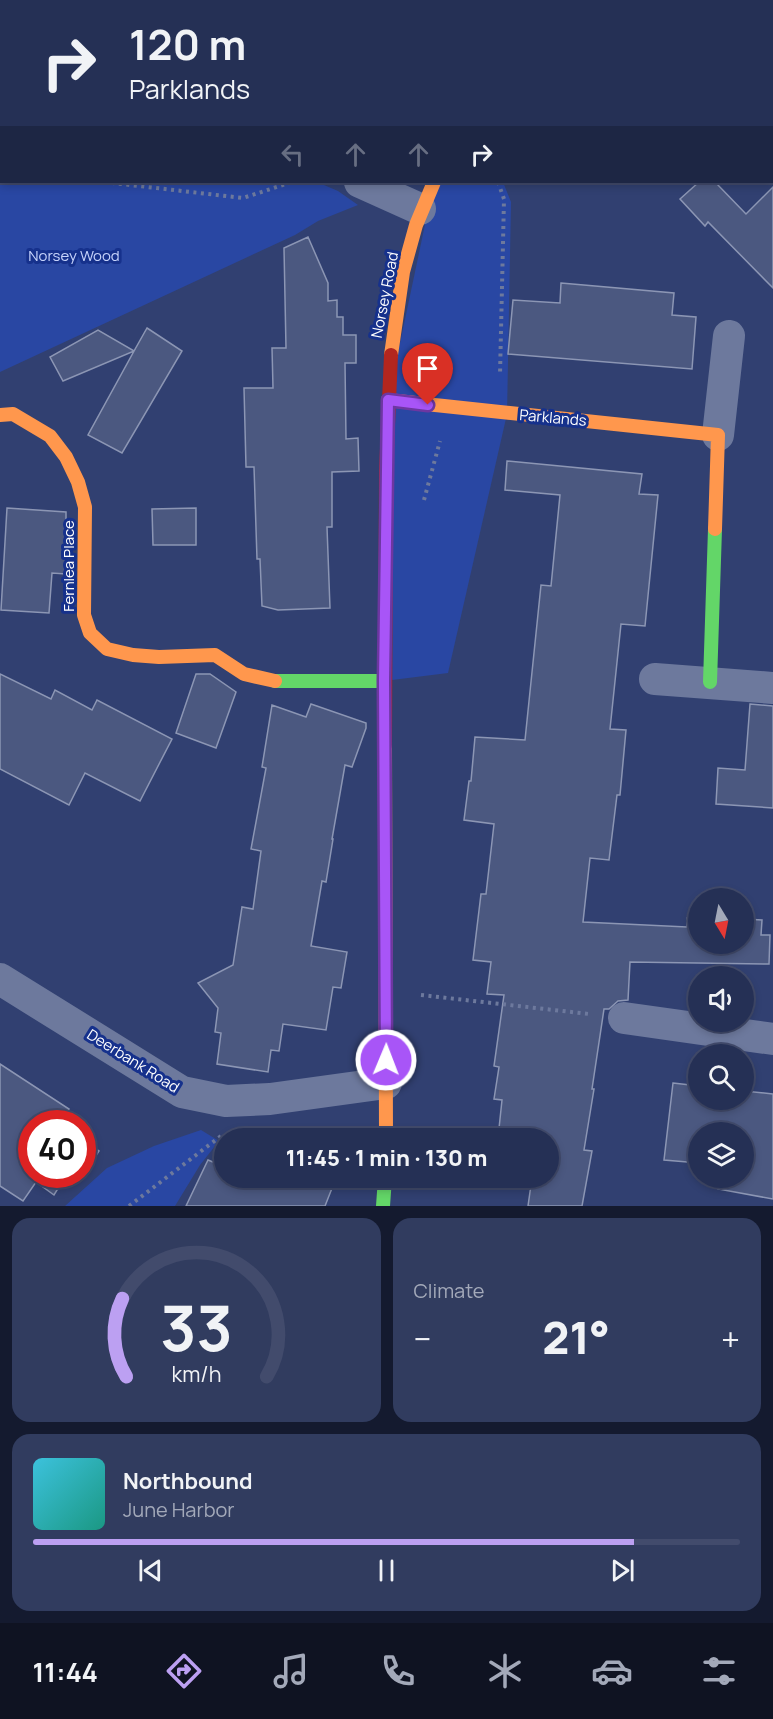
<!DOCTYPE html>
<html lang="en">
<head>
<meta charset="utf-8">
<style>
  :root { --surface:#253055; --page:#313c5f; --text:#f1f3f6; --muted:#a3a9b9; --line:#424b6c; --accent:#bca0f2 }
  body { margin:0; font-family:Manrope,sans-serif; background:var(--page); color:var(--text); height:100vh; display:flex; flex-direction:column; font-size:22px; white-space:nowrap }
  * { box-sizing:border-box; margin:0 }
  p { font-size:20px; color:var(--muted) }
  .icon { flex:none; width:33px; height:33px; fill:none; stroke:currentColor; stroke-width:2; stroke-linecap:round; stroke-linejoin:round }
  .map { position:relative; height:1206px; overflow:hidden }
  .drawer { display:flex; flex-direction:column; gap:12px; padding:12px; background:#141a2f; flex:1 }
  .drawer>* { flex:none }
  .hud { position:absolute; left:0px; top:0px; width:774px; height:183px; box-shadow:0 3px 9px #0003,0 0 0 2px var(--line); background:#253055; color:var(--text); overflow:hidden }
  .needle { width:39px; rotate:170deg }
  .controls { position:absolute; left:688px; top:888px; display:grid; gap:12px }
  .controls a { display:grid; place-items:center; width:66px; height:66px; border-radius:50%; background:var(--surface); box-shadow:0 3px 9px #0003,0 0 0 2px var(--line); font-size:30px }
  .speed { position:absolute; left:18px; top:1110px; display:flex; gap:12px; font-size:30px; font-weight:700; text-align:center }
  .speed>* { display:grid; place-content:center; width:78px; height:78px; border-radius:50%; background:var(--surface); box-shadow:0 3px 9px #0003,0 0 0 2px var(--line); line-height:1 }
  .speed .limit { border:9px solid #d22; background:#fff; color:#111 }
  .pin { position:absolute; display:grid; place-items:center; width:51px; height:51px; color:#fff; margin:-62px -26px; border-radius:50% 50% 50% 0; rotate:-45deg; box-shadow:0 0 6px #0007 }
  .pin .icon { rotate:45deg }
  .me { position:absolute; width:66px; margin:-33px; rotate:1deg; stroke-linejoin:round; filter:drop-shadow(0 0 4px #0008) }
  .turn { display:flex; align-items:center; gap:21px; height:126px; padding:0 30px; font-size:27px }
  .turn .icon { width:78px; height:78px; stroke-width:2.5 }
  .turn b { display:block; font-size:42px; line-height:51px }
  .lanes { display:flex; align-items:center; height:57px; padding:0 30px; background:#0003; justify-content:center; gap:30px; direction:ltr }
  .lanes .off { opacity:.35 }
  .big { font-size:45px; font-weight:800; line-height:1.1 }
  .drawer .tile { flex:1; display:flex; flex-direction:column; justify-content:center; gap:9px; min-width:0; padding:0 21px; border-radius:18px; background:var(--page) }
  .drawer .dial { align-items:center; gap:0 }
  .dial svg { height:156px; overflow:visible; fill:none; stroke:var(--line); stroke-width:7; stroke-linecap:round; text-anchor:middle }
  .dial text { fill:var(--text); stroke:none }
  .song { display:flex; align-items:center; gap:18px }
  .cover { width:72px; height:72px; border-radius:9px; background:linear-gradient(135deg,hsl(190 70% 55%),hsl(170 70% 35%)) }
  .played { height:6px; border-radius:3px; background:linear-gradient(90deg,var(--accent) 85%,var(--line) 85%) }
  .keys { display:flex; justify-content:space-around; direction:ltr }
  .heat { display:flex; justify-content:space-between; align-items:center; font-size:33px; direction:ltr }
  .drawer .tiles { flex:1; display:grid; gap:12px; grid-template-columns:1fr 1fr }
  .tile:last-child { grid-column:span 2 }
  .trip { position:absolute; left:214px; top:1128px; width:345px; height:60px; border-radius:30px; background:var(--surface); box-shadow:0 3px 9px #0003,0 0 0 2px var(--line); font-weight:800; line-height:60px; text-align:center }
  .menu { display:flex; height:96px; justify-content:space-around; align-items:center; background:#0f1322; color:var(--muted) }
  .menu .icon { width:42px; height:42px }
  .menu .on { color:var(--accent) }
  .menu b { font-size:27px; color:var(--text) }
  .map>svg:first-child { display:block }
</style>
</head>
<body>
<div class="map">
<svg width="773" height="1206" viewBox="0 0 773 1206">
  <rect width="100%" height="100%" fill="#314071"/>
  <g fill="#2947a3">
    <path d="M 0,0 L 12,1 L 2,2 L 2,182 L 317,182 L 338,191 L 358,205 L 318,221 L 295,235 L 0,372 Z"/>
    <path d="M 434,182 L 503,182 L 511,202 L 507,414 L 448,673 L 384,681 L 388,400 Z"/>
    <path d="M 201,1130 L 219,1141 L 200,1165 L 175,1206 L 65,1206 L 107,1168 L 154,1146 Z"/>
  </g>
  <g fill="#4b5880" stroke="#8c96b4" stroke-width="1.5">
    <path d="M 699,182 L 715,182 L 746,214 L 773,187 L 773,288 L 708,222 L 705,226 L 680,199 Z"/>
    <path d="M 308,237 L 328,283 L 328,301 L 337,300 L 337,317 L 343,317 L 343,335 L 356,335 L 356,363 L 345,363 L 346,439 L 358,438 L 359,471 L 332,472 L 332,527 L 327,527 L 330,608 L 278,610 L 262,606 L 260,559 L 257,559 L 254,467 L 246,467 L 244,388 L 273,388 L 272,348 L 286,348 L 284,248 Z"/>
    <path d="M 561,283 L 674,293 L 672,315 L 696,317 L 692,369 L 508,354 L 513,300 L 560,303 Z"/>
    <path d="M 147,328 L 182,351 L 122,453 L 88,435 L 134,351 L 63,381 L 50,357 L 98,330 L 134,351 Z"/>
    <path d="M 507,461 L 642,474 L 639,494 L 658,495 L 645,626 L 621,624 L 610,729 L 626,730 L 620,795 L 617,795 L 609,860 L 590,858 L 583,922 L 687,927 L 687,918 L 699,918 L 699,944 L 744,944 L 744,919 L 762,920 L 761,935 L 770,935 L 769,964 L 630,962 L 628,1000 L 618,1001 L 609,1009 L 604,1009 L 592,1089 L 594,1089 L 584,1150 L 592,1151 L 582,1206 L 528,1206 L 532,1178 L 549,1178 L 549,1138 L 498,1138 L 502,1100 L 494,1099 L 499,1067 L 494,1066 L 504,995 L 487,994 L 491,962 L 473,960 L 481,894 L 486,894 L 494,824 L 464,820 L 469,781 L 471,781 L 475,737 L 525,740 L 541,585 L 551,586 L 560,495 L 505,490 Z"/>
    <path d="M 7,508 L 66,512 L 66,574 L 52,573 L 49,613 L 1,610 Z"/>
    <path d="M 196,508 L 196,545 L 153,545 L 152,509 Z"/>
    <path d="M 0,674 L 51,699 L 55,690 L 92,710 L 97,700 L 172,739 L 140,801 L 85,773 L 69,805 L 0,769 Z"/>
    <path d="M 196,674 L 210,674 L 236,692 L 216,748 L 176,733 Z"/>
    <path d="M 311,704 L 366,723 L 366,728 L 352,767 L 345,765 L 332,839 L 333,839 L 326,882 L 322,881 L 311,946 L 347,952 L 341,988 L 333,987 L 326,1030 L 283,1024 L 279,1051 L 271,1050 L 268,1072 L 217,1064 L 221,1033 L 215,1032 L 218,1008 L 198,983 L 233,965 L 242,907 L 253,909 L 261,851 L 251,849 L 266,768 L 262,767 L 272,705 L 306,717 Z"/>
    <path d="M 750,704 L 773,706 L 773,808 L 716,804 L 718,768 L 745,770 Z"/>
    <path d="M 0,1064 L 69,1109 L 60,1124 L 32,1124 L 32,1174 L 67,1174 L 54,1195 L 36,1182 L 23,1201 L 0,1186 Z"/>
    <path d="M 673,1083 L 699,1086 L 699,1100 L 744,1100 L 744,1091 L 773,1094 L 773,1199 L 718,1189 L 720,1178 L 744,1178 L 744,1132 L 699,1132 L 699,1163 L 664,1160 Z"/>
    <path d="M 82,1139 L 99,1151 L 79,1182 L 68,1174 L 82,1174 Z"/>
    <path d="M 208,1160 L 225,1167 L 225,1178 L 336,1178 L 325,1206 L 186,1206 Z"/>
  </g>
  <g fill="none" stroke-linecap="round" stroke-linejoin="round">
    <g stroke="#6d799d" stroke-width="4" stroke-dasharray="3 4.5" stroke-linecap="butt">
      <path d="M 0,159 L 2,160"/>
      <path d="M 104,182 L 243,198 L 292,182"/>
      <path d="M 498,182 L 504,199 L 500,375"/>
      <path d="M 424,500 L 440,441"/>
      <path d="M 421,995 L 589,1014"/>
      <path d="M 129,1206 L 221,1136"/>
    </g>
    <g stroke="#6d799d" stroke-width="32">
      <path d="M 28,0 L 30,2"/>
      <path d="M 772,123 L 773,123"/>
      <path d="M 360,182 L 420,209"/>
      <path d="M 718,435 L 729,336"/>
      <path d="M 655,679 L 773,688"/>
      <path d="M 0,979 L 182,1092 L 226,1101 L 270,1099 L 386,1083"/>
      <path d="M 624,1018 L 773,1039"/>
    </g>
    <g stroke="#63d668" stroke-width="14">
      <path d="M 566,2 L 567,0"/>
      <path d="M 275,681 L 384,681"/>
      <path d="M 710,682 L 715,529"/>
      <path d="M 383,1206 L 385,1178"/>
    </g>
    <g stroke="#ff974d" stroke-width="14">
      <path d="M 391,355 L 403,272 L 416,225 L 434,182"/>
      <path d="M 388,400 L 718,435 L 715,529"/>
      <path d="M 0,415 L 13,414 L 50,436 L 66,457 L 78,482 L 85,507 L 84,615 L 90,633 L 107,649 L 133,655 L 159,657 L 215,655 L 244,674 L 275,681"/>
      <path d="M 385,745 L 386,1138"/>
    </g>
    <path stroke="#b3261e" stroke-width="14" d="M 385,745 L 386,471 L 391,355"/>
  </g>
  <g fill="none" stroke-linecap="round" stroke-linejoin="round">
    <g stroke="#6d37a1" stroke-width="15">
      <path id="route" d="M 386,1060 L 384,681 L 388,400 L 428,405"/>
    </g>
    <use href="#route" stroke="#a855f7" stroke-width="10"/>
  </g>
  <g text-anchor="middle" stroke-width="6" stroke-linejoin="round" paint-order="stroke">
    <g font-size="15" fill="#c6d3fb" stroke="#16318c">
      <text x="74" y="261">Norsey Wood</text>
    </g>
    <g font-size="15" fill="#fff" stroke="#16318c">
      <text transform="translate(385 295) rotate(-79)" y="5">Norsey Road</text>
      <text transform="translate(553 418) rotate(5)" y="5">Parklands</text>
      <text transform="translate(69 566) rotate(-90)" y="5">Fernlea Place</text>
      <text transform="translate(133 1061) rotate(32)" y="5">Deerbank Road</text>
    </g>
  </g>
</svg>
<div class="controls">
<a><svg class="needle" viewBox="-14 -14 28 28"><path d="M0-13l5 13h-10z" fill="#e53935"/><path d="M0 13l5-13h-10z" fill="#a3a9b9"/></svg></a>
<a><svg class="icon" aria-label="sound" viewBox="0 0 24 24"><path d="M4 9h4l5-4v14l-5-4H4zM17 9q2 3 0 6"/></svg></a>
<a><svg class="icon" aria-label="search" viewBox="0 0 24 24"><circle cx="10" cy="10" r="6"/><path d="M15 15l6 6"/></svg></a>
<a><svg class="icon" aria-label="layers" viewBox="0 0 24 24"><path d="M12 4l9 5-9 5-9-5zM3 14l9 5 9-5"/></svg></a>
</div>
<div class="speed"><div class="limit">40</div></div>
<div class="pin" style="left:428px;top:405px;background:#d93025"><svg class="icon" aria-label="arrive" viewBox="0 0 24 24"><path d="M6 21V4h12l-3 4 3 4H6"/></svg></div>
<svg class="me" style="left:386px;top:1060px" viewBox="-20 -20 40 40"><circle r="17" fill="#a855f7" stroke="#fff" stroke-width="3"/><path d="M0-11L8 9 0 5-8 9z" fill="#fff"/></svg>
<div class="trip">11:45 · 1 min · 130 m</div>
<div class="hud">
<div class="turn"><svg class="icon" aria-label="right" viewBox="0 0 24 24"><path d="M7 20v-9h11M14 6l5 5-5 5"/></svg><div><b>120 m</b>Parklands</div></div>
<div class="lanes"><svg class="icon off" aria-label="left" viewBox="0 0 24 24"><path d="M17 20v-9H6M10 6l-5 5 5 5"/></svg><svg class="icon off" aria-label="ahead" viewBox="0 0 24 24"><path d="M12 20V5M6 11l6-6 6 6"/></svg><svg class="icon off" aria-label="ahead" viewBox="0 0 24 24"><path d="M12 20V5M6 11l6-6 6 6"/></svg><svg class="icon" aria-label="right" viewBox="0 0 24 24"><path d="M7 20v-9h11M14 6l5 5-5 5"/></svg></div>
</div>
</div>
<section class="drawer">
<div class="tiles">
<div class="tile dial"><svg viewBox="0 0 100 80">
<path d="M14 69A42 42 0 1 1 86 69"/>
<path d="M14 69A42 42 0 0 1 12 29" stroke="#bca0f2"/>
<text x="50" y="56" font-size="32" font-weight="700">33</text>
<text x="50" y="72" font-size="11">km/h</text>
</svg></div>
<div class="tile"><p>Climate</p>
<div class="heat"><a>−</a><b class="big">21°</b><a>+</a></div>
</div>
<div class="tile">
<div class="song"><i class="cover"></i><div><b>Northbound</b><p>June Harbor</p></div></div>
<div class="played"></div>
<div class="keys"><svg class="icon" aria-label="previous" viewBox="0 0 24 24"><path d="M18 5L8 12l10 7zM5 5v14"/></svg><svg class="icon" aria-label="pause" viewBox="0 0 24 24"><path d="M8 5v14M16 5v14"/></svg><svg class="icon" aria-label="next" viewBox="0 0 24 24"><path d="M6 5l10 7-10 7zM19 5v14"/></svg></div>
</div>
</div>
</section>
<nav class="menu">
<b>11:44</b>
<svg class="icon on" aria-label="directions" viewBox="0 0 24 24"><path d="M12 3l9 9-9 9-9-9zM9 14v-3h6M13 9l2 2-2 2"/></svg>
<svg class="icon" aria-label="music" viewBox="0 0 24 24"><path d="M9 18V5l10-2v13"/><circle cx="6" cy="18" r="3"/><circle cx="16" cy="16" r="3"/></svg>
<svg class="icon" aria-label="phone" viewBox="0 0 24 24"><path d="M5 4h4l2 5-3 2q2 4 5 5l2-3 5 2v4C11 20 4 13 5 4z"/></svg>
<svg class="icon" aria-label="climate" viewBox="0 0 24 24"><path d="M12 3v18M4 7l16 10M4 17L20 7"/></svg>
<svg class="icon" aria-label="car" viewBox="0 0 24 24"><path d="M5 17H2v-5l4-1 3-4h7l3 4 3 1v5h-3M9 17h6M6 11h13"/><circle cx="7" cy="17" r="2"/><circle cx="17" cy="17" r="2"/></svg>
<svg class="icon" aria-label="filters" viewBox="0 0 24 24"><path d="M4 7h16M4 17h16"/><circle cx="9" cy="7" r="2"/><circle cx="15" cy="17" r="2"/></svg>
</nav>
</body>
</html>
